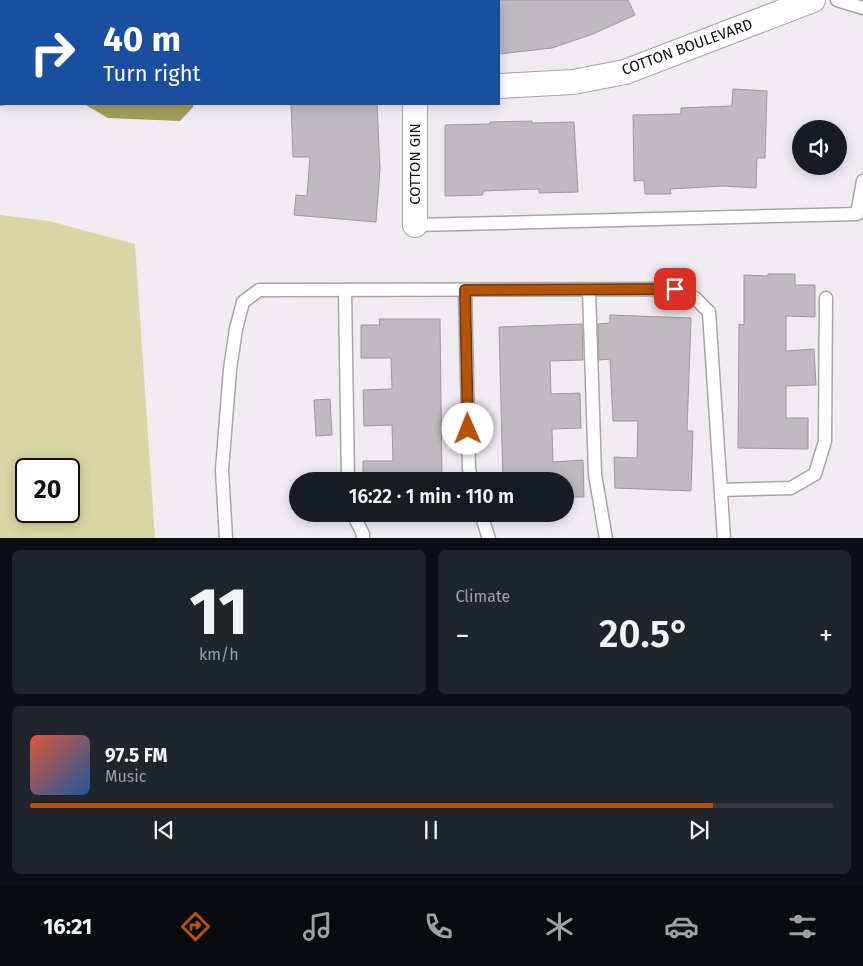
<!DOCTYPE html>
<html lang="en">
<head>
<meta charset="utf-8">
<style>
  :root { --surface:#171b24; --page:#20242c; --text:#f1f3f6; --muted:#9ea1a6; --line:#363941; --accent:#b45309 }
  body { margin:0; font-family:"Fira Sans",sans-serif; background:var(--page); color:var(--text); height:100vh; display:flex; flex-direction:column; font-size:19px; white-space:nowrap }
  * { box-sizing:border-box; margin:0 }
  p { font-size:16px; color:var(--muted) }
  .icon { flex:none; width:28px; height:28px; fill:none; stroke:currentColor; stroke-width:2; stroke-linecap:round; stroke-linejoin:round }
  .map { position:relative; height:538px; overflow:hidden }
  .drawer { display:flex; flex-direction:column; gap:12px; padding:12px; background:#0d0f14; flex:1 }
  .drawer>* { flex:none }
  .top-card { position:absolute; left:0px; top:0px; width:500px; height:105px; box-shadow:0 2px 12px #0003; background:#1a4fa0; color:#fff; overflow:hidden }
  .tools { position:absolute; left:792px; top:120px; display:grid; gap:10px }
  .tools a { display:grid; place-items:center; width:55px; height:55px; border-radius:50%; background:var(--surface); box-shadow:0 2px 12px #0003; font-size:25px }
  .speed { position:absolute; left:15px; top:458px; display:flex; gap:10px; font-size:25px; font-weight:700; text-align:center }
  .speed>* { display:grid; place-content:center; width:65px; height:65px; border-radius:50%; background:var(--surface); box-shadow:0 2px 12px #0003; line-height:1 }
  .speed .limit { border:2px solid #111; border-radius:8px; background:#fff; color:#111 }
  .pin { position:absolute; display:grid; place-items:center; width:42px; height:42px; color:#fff; margin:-21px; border-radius:10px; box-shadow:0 2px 8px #0006 }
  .me { position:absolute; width:55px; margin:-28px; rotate:359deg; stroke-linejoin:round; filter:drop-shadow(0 0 4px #0008) }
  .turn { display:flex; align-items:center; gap:18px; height:105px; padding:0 20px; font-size:22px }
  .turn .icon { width:65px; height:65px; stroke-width:2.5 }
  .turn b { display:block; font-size:35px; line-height:42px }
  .big { font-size:38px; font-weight:600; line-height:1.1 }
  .drawer .card { flex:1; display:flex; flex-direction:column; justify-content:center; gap:8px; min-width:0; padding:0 18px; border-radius:8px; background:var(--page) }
  .drawer .dial { align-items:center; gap:0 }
  .dial b { font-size:65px; line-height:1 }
  .song { display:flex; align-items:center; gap:15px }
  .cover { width:60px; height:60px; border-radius:8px; background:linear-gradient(135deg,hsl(10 70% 55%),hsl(210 70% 35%)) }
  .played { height:5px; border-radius:2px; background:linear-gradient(90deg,var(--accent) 85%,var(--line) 85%) }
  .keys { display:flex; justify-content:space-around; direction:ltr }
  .heat { display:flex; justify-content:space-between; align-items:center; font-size:28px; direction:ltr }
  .drawer .tiles { flex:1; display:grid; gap:12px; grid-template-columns:1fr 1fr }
  .card:last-child { grid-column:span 2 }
  .trip { position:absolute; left:289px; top:472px; width:285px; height:50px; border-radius:25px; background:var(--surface); box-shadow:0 2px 12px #0003; font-weight:600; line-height:50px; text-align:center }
  .dock { display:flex; height:80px; justify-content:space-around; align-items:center; background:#090b0e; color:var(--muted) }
  .dock .icon { width:35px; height:35px }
  .dock .on { color:var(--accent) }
  .dock b { font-size:22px; color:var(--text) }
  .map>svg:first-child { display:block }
</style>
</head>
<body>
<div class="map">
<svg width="863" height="539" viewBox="0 0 863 539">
  <rect width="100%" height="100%" fill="#f0ebf0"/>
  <path fill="#d9d6a5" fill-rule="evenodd" d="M 0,215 L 49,221 L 135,244 L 155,538 L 0,538 ZM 26,469 L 69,469 L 69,511 L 26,511 Z"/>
  <path fill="#a39e5b" d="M 84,104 L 193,104 L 193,107 L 180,121 L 108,118 Z"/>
  <g fill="#bebabe" stroke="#9d989c">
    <path d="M 499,0 L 628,0 L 635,15 L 593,34 L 552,48 L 499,54 Z"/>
    <path d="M 733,89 L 767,91 L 765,158 L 757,158 L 756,188 L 723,186 L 670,189 L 671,194 L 645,194 L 644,180 L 634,181 L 633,115 L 681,114 L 681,108 L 732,106 Z"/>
    <path d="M 291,104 L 377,104 L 380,169 L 376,222 L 294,215 L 296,195 L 307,196 L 310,157 L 293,157 Z"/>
    <path d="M 532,121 L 532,123 L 574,122 L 578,192 L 539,193 L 539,189 L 483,191 L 483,195 L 445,196 L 445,125 L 490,124 L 490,122 Z"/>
    <path d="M 768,274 L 795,274 L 795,285 L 815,285 L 815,317 L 786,316 L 786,351 L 814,349 L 816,385 L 786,386 L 786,418 L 808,418 L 808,449 L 738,448 L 739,324 L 744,325 L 744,275 L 768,276 Z"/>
    <path d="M 610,315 L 691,318 L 687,431 L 693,431 L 691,491 L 615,488 L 614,457 L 637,458 L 638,421 L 613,421 L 610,359 L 599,360 L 598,324 L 610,323 Z"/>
    <path d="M 379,319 L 440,319 L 442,481 L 363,481 L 363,461 L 393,461 L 392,425 L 364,426 L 363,390 L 392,389 L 391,358 L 361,358 L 361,325 L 380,325 Z"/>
    <path d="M 582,324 L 583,360 L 550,361 L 551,394 L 580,393 L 581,428 L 552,429 L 553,462 L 583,460 L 584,497 L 565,497 L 565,481 L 503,481 L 499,327 Z"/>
    <path d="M 330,399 L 332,435 L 316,436 L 314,400 Z"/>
  </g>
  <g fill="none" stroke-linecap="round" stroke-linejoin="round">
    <g stroke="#a8a4a8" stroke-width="15">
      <g id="lane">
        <path d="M 837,0 L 863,8"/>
        <path d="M 20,1 L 20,0"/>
        <path d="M 415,225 L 857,214 L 863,181"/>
        <path d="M 345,290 L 348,481"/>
        <path d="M 465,290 L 469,469 L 472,481"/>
        <path d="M 589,290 L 595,474 L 606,539"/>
        <path d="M 721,490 L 791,488 L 815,474 L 825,441 L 826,298"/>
        <path d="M 353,514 L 363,534 L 363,539"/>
        <path d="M 481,514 L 489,539"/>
        <path d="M 226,539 L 222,470 L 230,369 L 236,329 L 243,302 L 259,290 L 675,289 L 695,298 L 709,312 L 724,539"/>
      </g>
    </g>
    <g stroke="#a8a4a8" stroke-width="26">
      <g id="street">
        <path d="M 413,0 L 413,1"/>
        <path d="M 499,86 L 573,82 L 625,72 L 813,0"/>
        <path d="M 0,93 L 1,93"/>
        <path d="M 415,104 L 415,225"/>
      </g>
    </g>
    <use href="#lane" stroke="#fff" stroke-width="12"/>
    <use href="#street" stroke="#fff" stroke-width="24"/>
  </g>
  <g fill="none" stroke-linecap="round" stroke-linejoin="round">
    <g stroke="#753606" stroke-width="12">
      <path id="route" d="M 468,429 L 465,290 L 675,289"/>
    </g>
    <use href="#route" stroke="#b45309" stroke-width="9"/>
  </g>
  <g text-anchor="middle" stroke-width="4" stroke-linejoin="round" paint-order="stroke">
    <g font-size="15" fill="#110f11" stroke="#fff">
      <text transform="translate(687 47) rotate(-20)" y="5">COTTON BOULEVARD</text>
      <text transform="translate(415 164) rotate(-90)" y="5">COTTON GIN</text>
    </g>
  </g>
</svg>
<div class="tools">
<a><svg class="icon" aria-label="sound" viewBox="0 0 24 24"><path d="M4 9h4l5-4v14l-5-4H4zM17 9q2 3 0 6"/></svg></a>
</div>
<div class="speed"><div class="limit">20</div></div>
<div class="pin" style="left:675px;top:289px;background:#d93025"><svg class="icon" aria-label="arrive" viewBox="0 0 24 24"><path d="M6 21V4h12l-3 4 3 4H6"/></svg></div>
<svg class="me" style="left:468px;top:429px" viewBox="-20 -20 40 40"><circle r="19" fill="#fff"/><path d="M0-13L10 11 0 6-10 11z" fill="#b45309"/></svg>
<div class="trip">16:22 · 1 min · 110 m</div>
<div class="top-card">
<div class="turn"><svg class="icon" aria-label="right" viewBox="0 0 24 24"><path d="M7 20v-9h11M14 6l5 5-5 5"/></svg><div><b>40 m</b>Turn right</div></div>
</div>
</div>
<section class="drawer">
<div class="tiles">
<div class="card dial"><b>11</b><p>km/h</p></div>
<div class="card"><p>Climate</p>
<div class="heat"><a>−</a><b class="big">20.5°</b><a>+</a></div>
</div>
<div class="card">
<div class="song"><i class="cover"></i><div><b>97.5 FM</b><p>Music</p></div></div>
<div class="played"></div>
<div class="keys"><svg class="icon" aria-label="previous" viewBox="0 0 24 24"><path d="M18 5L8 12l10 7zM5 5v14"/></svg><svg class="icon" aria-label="pause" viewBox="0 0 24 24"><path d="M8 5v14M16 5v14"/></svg><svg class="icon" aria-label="next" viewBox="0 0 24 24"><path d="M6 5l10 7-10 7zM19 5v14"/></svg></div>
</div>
</div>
</section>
<nav class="dock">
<b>16:21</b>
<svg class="icon on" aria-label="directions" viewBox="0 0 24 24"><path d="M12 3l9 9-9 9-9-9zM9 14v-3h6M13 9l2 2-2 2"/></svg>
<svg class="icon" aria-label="music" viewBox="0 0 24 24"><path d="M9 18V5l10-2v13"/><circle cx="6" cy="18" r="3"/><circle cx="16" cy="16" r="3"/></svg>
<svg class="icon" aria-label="phone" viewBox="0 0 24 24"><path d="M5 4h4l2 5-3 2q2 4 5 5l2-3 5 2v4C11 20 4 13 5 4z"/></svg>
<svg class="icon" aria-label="climate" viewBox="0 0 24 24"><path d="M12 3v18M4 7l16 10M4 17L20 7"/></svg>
<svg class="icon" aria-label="car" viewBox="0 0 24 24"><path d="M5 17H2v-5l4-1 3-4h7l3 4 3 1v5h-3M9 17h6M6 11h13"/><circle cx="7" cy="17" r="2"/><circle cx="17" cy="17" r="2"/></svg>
<svg class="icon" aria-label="filters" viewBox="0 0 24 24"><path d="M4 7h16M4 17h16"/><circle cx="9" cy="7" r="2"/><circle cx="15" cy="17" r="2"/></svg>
</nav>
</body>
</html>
